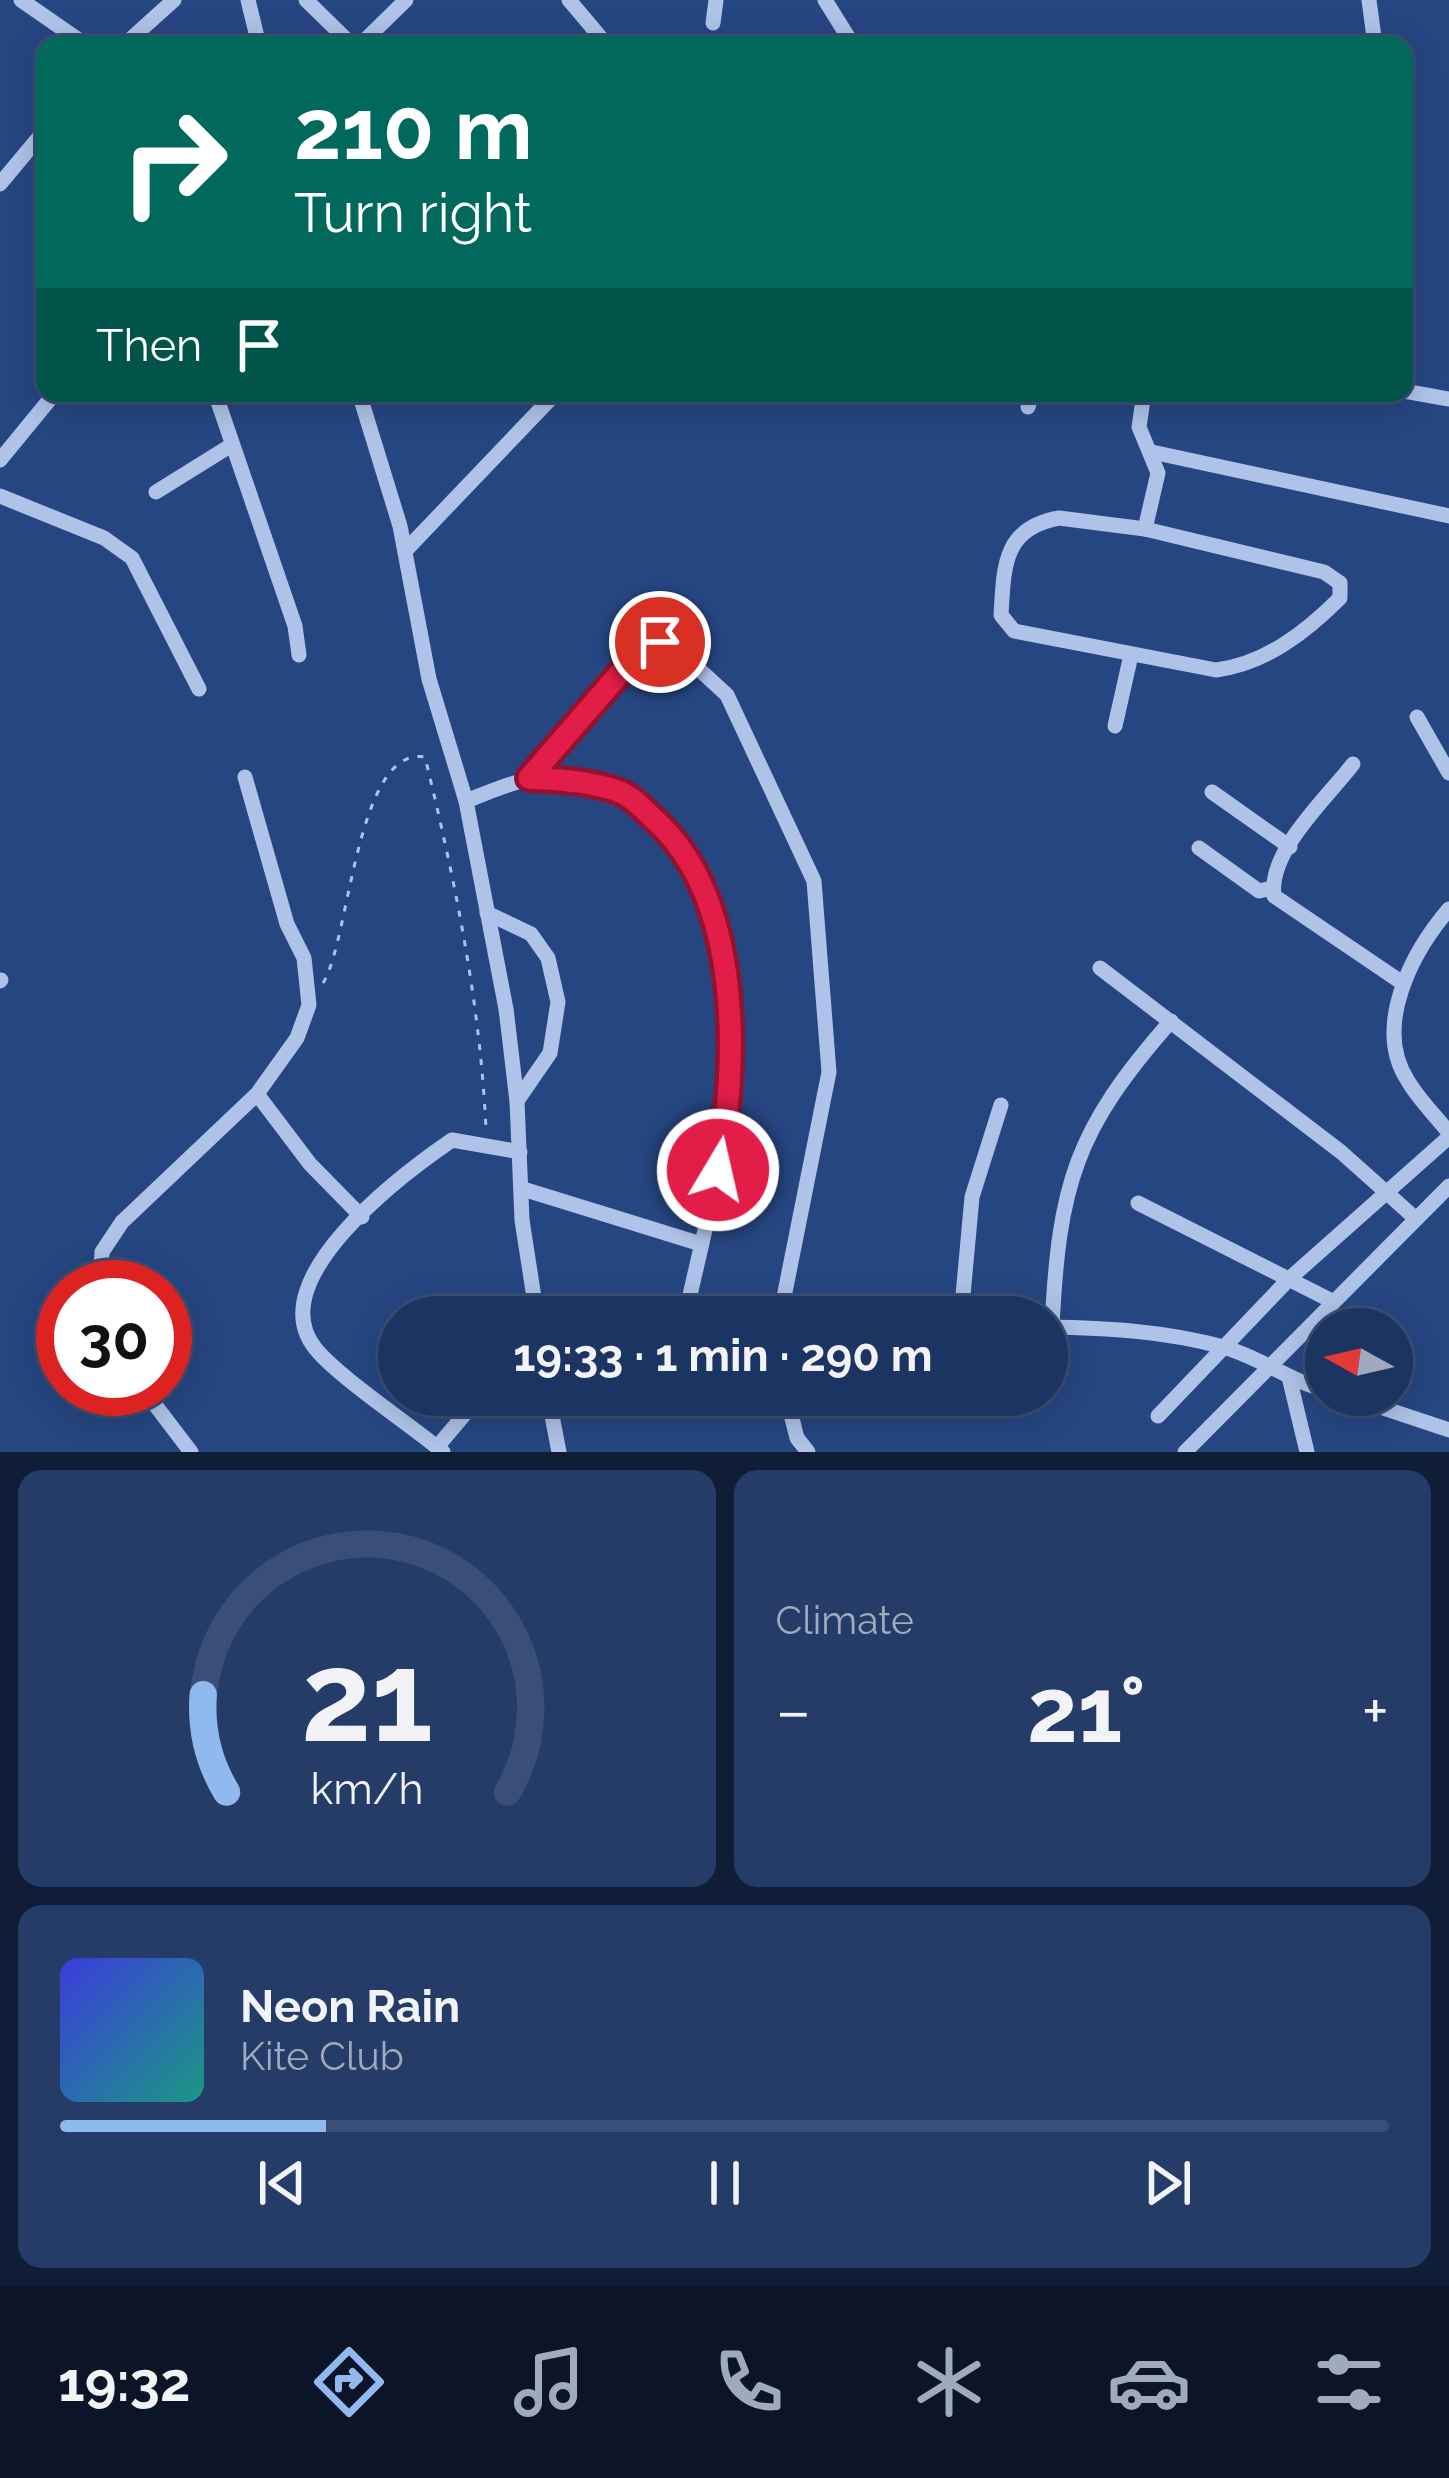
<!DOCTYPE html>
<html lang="en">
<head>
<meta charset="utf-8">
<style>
  :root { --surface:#1c3462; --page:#253c68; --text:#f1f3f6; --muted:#a0aabe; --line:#3a4f77; --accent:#90b9f0 }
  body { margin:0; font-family:Raleway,sans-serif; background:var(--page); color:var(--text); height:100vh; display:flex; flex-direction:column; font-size:45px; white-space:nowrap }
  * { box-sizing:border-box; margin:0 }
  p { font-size:39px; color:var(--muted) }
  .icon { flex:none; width:66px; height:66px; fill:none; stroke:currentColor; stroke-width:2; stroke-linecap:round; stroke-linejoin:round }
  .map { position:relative; height:1452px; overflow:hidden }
  .details { display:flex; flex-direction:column; gap:18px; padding:18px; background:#0f1d36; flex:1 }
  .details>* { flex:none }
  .banner { position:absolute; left:36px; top:36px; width:1377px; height:366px; border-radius:24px; box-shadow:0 6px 30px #0003,0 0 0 3px var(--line); background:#00695c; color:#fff; overflow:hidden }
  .needle { width:78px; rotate:278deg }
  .tools { position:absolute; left:1305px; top:1308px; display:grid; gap:24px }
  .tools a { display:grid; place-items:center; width:108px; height:108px; border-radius:50%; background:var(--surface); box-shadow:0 6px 30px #0003,0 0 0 3px var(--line); font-size:60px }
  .speed { position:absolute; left:36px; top:1260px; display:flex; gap:24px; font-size:60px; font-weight:700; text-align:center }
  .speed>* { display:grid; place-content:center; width:156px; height:156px; border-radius:50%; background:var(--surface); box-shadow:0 6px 30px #0003,0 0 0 3px var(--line); line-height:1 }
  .speed .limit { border:18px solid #d22; background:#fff; color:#111 }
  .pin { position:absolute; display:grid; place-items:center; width:102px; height:102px; color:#fff; margin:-51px; border:6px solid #fff; border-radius:50%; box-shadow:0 3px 12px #0007 }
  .me { position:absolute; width:132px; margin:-66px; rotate:9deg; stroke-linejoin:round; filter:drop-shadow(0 0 9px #0008) }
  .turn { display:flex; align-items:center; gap:42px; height:252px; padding:0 60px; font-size:54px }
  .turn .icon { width:156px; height:156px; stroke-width:2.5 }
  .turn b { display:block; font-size:84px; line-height:102px }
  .then { display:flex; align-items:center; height:114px; padding:0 60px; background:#0003; gap:24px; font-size:45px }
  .big { font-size:90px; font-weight:700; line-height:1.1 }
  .details .card { flex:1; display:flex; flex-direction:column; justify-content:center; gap:18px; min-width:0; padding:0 42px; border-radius:24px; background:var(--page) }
  .details .dial { align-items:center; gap:0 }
  .dial svg { height:312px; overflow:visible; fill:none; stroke:var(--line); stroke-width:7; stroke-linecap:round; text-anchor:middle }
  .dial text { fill:var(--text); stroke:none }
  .song { display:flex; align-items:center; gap:36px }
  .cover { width:144px; height:144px; border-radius:18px; background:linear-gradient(135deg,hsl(240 70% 55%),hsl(170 70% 35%)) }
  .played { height:12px; border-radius:6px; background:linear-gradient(90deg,var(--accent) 20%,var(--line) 20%) }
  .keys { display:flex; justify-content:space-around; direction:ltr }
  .heat { display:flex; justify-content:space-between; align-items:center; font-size:66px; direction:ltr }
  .details .tiles { flex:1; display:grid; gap:18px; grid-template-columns:1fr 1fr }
  .card:last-child { grid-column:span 2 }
  .trip { position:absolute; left:378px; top:1296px; width:690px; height:120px; border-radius:60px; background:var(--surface); box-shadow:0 6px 30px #0003,0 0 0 3px var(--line); font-weight:700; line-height:120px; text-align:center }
  .dock { display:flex; height:192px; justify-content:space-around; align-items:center; background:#0b1527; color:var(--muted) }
  .dock .icon { width:84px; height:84px }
  .dock .active { color:var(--accent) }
  .dock b { font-size:54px; color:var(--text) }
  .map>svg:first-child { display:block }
</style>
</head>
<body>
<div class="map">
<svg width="1449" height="1452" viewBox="0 0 1449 1452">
  <rect width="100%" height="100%" fill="#264682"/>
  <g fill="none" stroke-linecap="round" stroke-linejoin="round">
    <path stroke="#aec3e7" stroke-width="3" stroke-dasharray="6 9" stroke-linecap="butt" d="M 323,983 C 350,941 356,745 425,757 C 455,881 480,1001 486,1129"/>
    <g stroke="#aec3e7" stroke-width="15">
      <path d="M 21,0 L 86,45"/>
      <path d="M 248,0 L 259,45"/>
      <path d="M 306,0 L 352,45"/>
      <path d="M 569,0 L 607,45"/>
      <path d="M 825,0 L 853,45"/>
      <path d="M 1369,0 L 1375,45"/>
      <path d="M 713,23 L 716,0"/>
      <path d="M 124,45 L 174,0"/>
      <path d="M 360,45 L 406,0"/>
      <path d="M 0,184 L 45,130"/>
      <path d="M 1404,184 L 1408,226 L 1404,276"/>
      <path d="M 1404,391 L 1449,399"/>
      <path d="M 215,393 L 295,626 L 299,655"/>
      <path d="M 359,393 L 400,526 L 429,679 L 466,801 L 506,1009 L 517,1101 L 522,1220 L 537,1317"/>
      <path d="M 1144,393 L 1139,427 L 1158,473 L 1145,529"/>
      <path d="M 1028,407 L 1032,393"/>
      <path d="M 1152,452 L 1449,516"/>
      <path d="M 0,460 L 55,393"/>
      <path d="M 156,492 L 230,446"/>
      <path d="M 0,496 L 104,538 L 132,558 L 199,689"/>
      <path d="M 1059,518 L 1145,529 L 1324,572 L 1340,583 L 1340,598 C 1306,632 1265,664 1216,670 L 1014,631 L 1001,615 C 1004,566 1003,528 1059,518 Z"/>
      <path d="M 405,551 L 556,393"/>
      <path d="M 1417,717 L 1449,773"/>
      <path d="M 1115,726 L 1131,655"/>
      <path d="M 1353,764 C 1327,798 1268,851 1274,896 L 1401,982"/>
      <path d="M 529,778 L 641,649 L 660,642 L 677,649 L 727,695 L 814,881 L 829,1072 L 780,1317"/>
      <path d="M 1212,792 L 1290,847"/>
      <path d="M 466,801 C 485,794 506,784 526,780 C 604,763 688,827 711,900 C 725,943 735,1028 731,1073 C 725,1156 703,1236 685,1317"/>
      <path d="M 1199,848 L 1259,891 L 1272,888"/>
      <path d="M 1449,909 C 1413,951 1372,1026 1408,1081 C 1419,1100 1436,1116 1449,1133"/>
      <path d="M 487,913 L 531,934 L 548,958 L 558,1002 L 550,1053 L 517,1101"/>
      <path d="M 1100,968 L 1341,1152 L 1415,1218"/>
      <path d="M 0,981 L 1,980"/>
      <path d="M 257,1094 L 310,1164 L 362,1217"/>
      <path d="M 523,1189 L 701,1244"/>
      <path d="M 1138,1203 L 1332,1301"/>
      <path d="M 100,1287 L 102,1252 L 122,1222 L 257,1094 L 297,1038 L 309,1005 L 304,958 L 287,924 L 245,777"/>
      <path d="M 961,1317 L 972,1197 L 1001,1105"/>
      <path d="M 1047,1327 C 1106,1328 1166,1331 1223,1347 C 1260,1357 1289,1381 1326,1390"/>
      <path d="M 1052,1327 C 1059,1184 1075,1130 1171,1021"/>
      <path d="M 1290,1381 L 1307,1452"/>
      <path d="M 143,1389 L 191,1452"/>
      <path d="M 548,1395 L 559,1452"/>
      <path d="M 786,1395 L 797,1438 L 808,1452"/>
      <path d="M 1344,1395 L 1449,1430"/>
      <path d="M 665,1403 L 667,1395"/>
      <path d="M 1158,1416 L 1289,1279 L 1449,1137"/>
      <path d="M 437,1447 L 481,1395"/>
      <path d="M 443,1452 C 411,1425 338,1377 315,1348 C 261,1280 401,1175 452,1140 L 520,1152"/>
      <path d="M 1185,1452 L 1449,1186"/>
    </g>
  </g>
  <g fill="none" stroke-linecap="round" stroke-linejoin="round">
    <g stroke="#92132f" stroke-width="30">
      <path id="route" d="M 660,642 L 641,649 L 529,778 C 560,780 591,781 620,792 C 633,797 645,811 656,821 C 742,900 739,1063 718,1170"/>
    </g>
    <use href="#route" stroke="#e11d48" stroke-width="21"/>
  </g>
</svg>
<div class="tools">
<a><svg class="needle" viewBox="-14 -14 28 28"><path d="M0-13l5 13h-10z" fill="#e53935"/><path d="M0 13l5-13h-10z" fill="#a0aabe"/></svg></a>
</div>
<div class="speed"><div class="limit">30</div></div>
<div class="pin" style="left:660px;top:642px;background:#d93025"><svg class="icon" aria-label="arrive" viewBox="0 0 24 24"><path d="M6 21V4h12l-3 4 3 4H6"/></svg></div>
<svg class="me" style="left:718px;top:1170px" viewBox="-20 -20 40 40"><circle r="17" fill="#e11d48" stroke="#fff" stroke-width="3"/><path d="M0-11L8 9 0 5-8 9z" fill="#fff"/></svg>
<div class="trip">19:33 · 1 min · 290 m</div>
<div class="banner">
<div class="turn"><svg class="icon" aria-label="right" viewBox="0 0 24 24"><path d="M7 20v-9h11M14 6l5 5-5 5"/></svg><div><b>210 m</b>Turn right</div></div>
<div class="then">Then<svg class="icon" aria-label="arrive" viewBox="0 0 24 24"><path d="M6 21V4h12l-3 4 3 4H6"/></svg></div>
</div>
</div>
<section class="details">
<div class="tiles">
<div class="card dial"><svg viewBox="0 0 100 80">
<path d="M14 69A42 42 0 1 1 86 69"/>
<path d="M14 69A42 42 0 0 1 8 44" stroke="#90b9f0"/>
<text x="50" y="56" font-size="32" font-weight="700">21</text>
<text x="50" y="72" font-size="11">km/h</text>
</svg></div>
<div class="card"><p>Climate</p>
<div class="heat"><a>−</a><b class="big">21°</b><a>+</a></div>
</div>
<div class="card">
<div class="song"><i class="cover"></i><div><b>Neon Rain</b><p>Kite Club</p></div></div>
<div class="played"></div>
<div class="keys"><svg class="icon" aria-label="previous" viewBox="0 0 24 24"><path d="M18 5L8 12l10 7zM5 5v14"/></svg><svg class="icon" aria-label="pause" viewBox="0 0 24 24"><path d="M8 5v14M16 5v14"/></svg><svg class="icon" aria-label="next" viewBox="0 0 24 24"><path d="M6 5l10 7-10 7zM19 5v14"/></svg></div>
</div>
</div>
</section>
<nav class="dock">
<b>19:32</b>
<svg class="icon active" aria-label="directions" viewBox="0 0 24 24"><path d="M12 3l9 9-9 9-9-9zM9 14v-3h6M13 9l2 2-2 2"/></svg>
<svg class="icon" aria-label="music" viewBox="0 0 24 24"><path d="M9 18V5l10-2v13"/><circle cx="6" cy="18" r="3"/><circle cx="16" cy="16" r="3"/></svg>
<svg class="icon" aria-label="phone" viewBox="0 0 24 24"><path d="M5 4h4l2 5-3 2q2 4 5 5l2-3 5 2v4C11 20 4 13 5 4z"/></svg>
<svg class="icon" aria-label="climate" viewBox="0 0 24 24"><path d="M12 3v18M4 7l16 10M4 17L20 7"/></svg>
<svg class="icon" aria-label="car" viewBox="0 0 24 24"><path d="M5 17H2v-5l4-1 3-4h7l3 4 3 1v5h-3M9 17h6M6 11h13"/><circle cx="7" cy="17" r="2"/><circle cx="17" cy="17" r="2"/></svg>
<svg class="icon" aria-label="filters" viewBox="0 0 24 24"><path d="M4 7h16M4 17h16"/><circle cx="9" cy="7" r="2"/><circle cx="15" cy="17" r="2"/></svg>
</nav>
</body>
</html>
